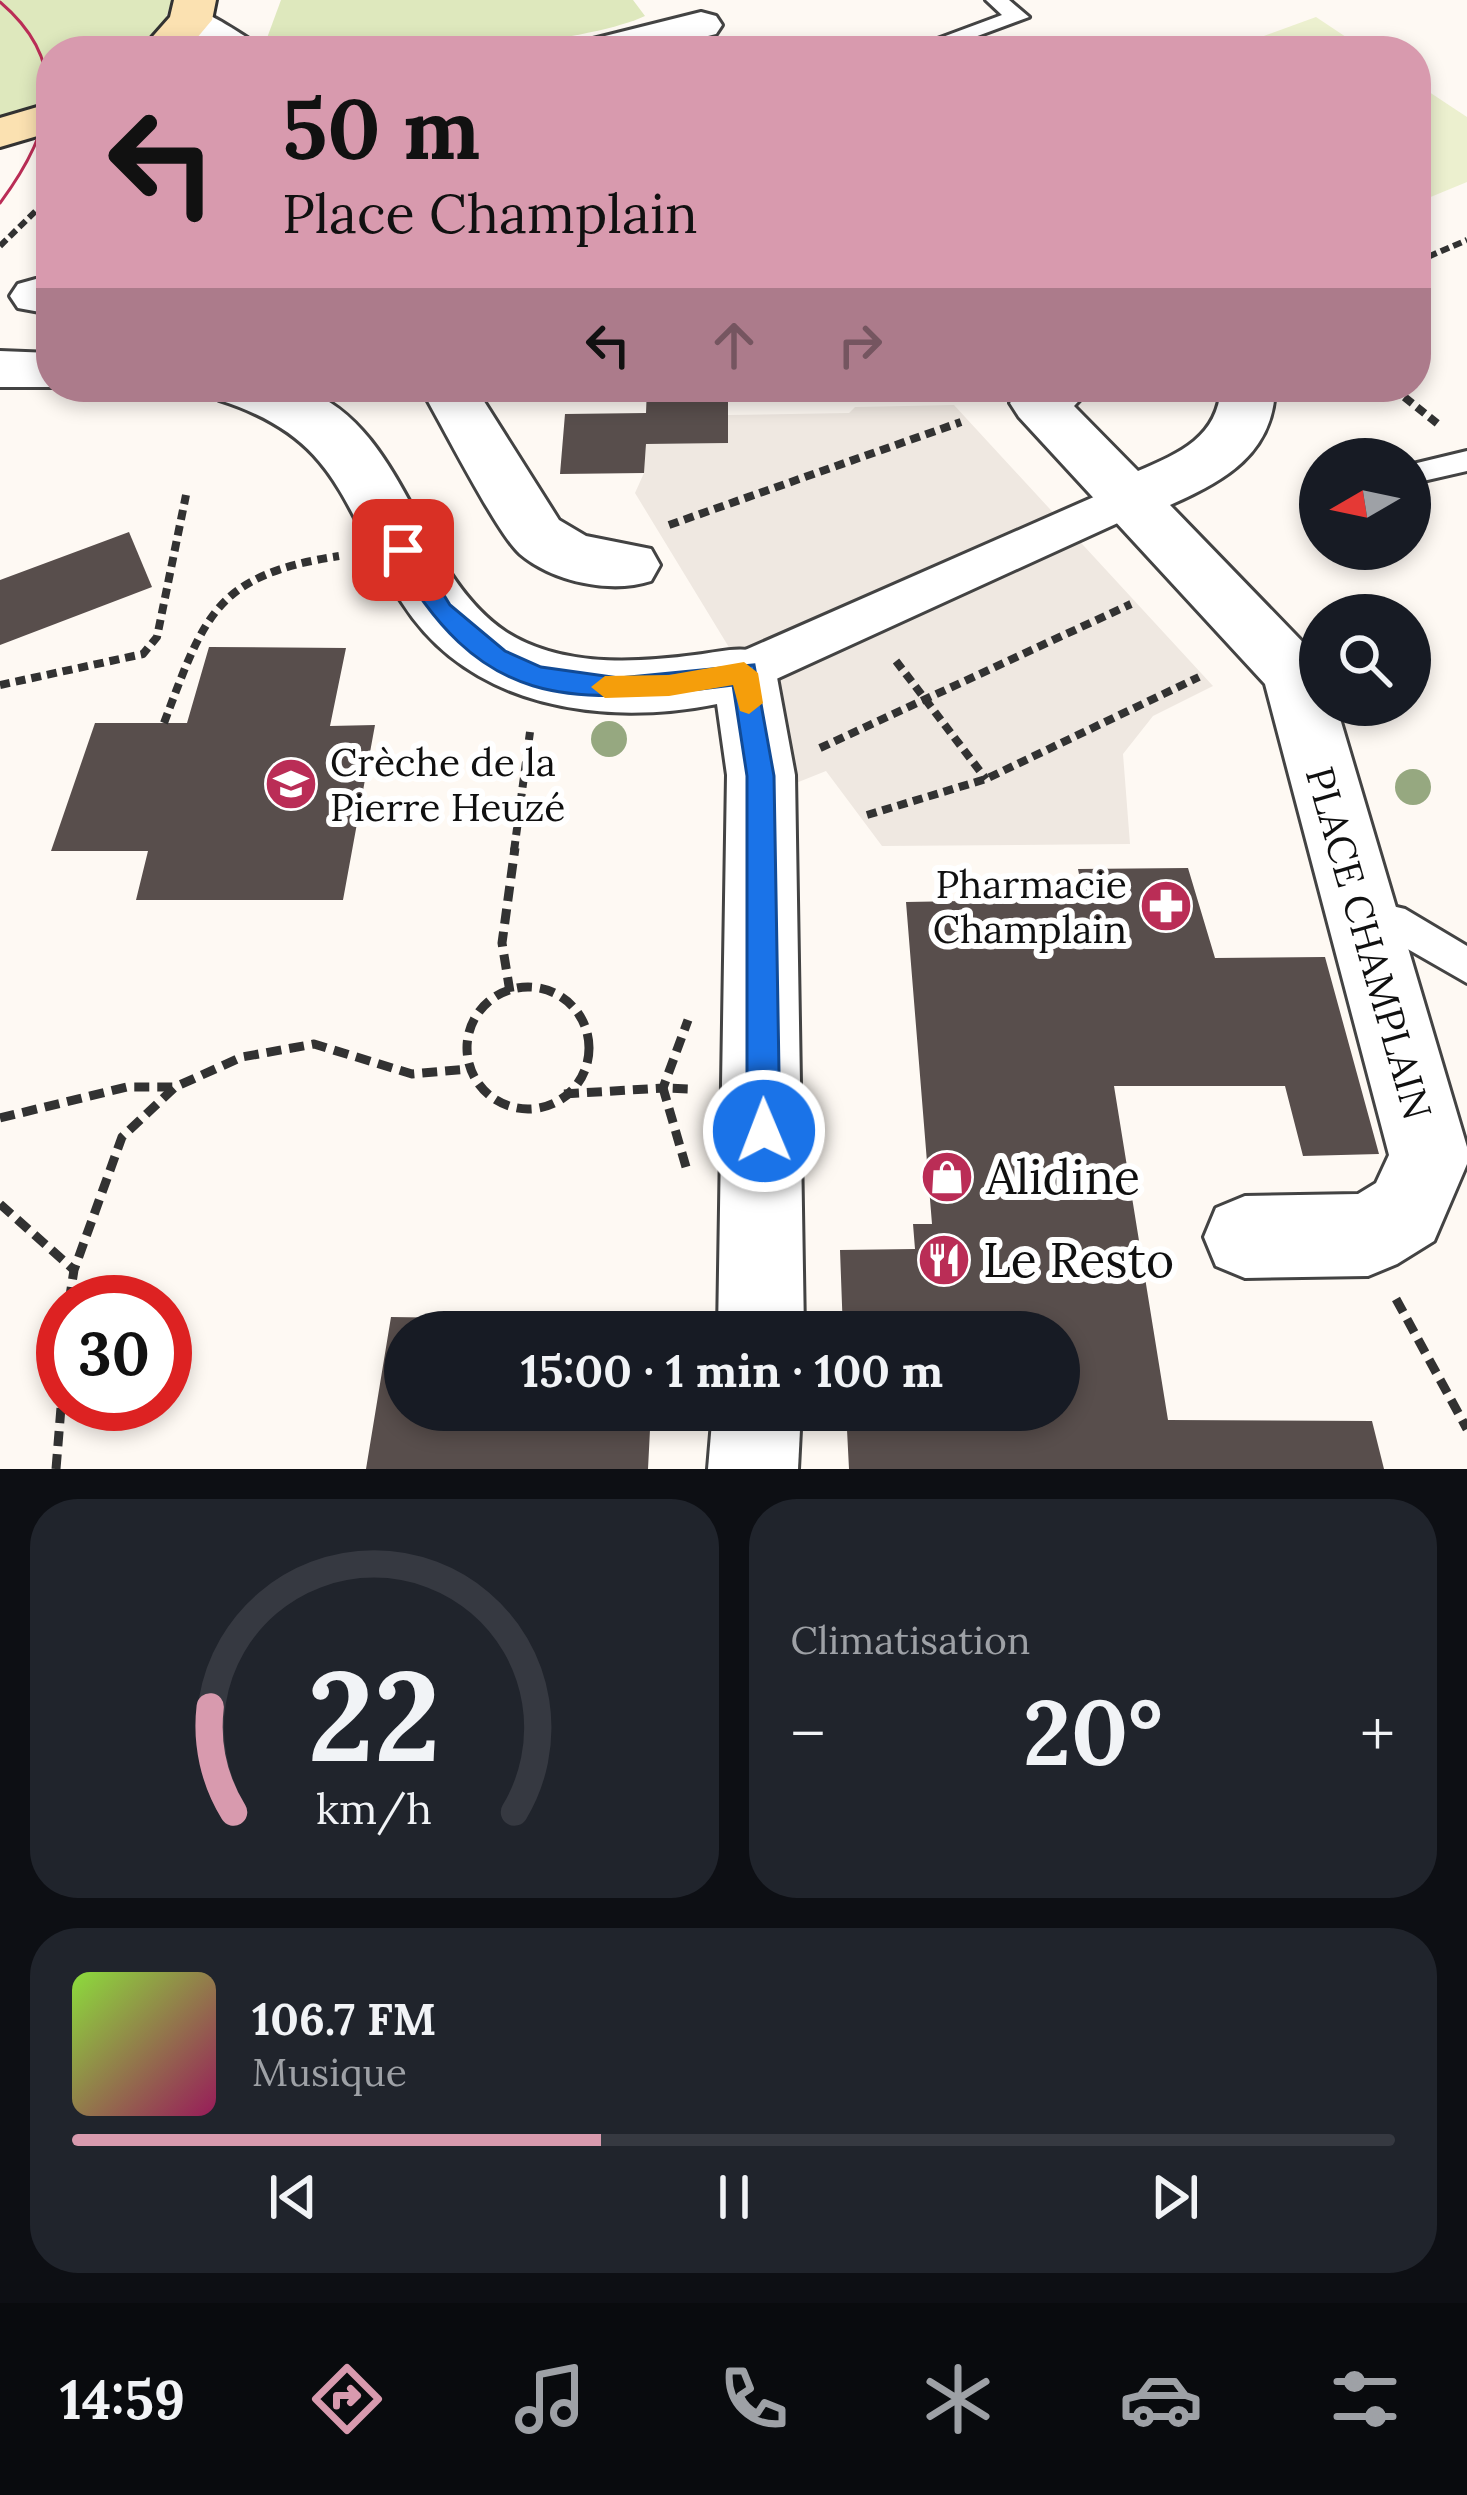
<!DOCTYPE html>
<html lang="fr">
<head>
<meta charset="utf-8">
<style>
  :root { --surface:#171b24; --page:#20242c; --text:#f1f3f6; --muted:#9ea1a6; --line:#363941; --accent:#d89aae }
  body { margin:0; font-family:Lora,serif; background:var(--page); color:var(--text); height:100vh; display:flex; flex-direction:column; font-size:45px; white-space:nowrap }
  * { box-sizing:border-box; margin:0 }
  p { font-size:39px; color:var(--muted) }
  .icon { flex:none; width:66px; height:66px; fill:none; stroke:currentColor; stroke-width:2; stroke-linecap:round; stroke-linejoin:round }
  .map { position:relative; height:1469px; overflow:hidden }
  .panel { display:flex; flex-direction:column; gap:30px; padding:30px; background:#0d0f14; flex:1 }
  .panel>* { flex:none }
  .hud { position:absolute; left:36px; top:36px; width:1395px; height:366px; border-radius:48px; box-shadow:0 6px 18px #0003; background:#d89aae; color:#111; overflow:hidden }
  .needle { width:78px; rotate:261deg }
  .controls { position:absolute; left:1299px; top:438px; display:grid; gap:24px }
  .controls a { display:grid; place-items:center; width:132px; height:132px; border-radius:50%; background:var(--surface); box-shadow:0 6px 18px #0003; font-size:60px }
  .speed { position:absolute; left:36px; top:1275px; display:flex; gap:24px; font-size:60px; font-weight:700; text-align:center }
  .speed>* { display:grid; place-content:center; width:156px; height:156px; border-radius:50%; background:var(--surface); box-shadow:0 6px 18px #0003; line-height:1 }
  .speed .limit { border:18px solid #d22; background:#fff; color:#111 }
  .pin { position:absolute; display:grid; place-items:center; width:102px; height:102px; color:#fff; margin:-51px; border-radius:24px; box-shadow:0 6px 18px #0006 }
  .me { position:absolute; width:132px; margin:-66px; rotate:359deg; stroke-linejoin:round; filter:drop-shadow(0 0 9px #0008) }
  .turn { display:flex; align-items:center; gap:42px; height:252px; padding:0 48px; font-size:54px }
  .turn .icon { width:156px; height:156px; stroke-width:2.5 }
  .turn b { display:block; font-size:84px; line-height:102px }
  .lanes { display:flex; align-items:center; height:114px; padding:0 48px; background:#0003; justify-content:center; gap:60px; direction:ltr }
  .lanes .off { opacity:.35 }
  .big { font-size:90px; font-weight:700; line-height:1.1 }
  .panel .tile { flex:1; display:flex; flex-direction:column; justify-content:center; gap:18px; min-width:0; padding:0 42px; border-radius:48px; background:var(--page) }
  .panel .dial { align-items:center; gap:0 }
  .dial svg { height:312px; overflow:visible; fill:none; stroke:var(--line); stroke-width:7; stroke-linecap:round; text-anchor:middle }
  .dial text { fill:var(--text); stroke:none }
  .song { display:flex; align-items:center; gap:36px }
  .cover { width:144px; height:144px; border-radius:18px; background:linear-gradient(135deg,hsl(90 70% 55%),hsl(330 70% 35%)) }
  .played { height:12px; border-radius:6px; background:linear-gradient(90deg,var(--accent) 40%,var(--line) 40%) }
  .keys { display:flex; justify-content:space-around; direction:ltr }
  .heat { display:flex; justify-content:space-between; align-items:center; font-size:66px; direction:ltr }
  .panel .tiles { flex:1; display:grid; gap:30px; grid-template-columns:1fr 1fr }
  .tile:last-child { grid-column:span 2 }
  .trip { position:absolute; left:384px; top:1311px; width:696px; height:120px; border-radius:60px; background:var(--surface); box-shadow:0 6px 18px #0003; font-weight:700; line-height:120px; text-align:center }
  .tabs { display:flex; height:192px; justify-content:space-around; align-items:center; background:#090b0e; color:var(--muted) }
  .tabs .icon { width:84px; height:84px }
  .tabs .selected { color:var(--accent) }
  .tabs b { font-size:54px; color:var(--text) }
  .map>svg:first-child { display:block }
</style>
</head>
<body>
<div class="map">
<svg width="1467" height="1469" viewBox="0 0 1467 1469">
  <rect width="100%" height="100%" fill="#fef9f3"/>
  <g fill="#dee8bd">
    <path d="M 0,0 L 172,0 L 162,29 L 142,51 L 51,51 L 51,102 L 0,116 Z"/>
    <path d="M 281,0 L 633,0 L 645,16 C 585,45 321,74 267,38 Z"/>
  </g>
  <g fill="#ecf0cf">
    <path d="M 1316,17 L 1367,51 L 1223,51 Z"/>
    <path d="M 1420,86 L 1467,117 L 1467,182 L 1416,203 Z"/>
  </g>
  <path fill="#efe8e1" d="M 954,405 L 1213,686 L 1153,716 L 1123,754 L 1130,844 L 882,846 L 826,771 L 796,783 L 744,672 L 635,493 L 644,473 L 646,444 L 728,443 L 728,415 L 849,413 L 855,407 Z"/>
  <g fill="#584e4c">
    <path d="M 647,387 L 728,387 L 728,443 L 646,444 L 644,473 L 560,474 L 565,414 L 646,413 Z"/>
    <path d="M 129,532 L 152,587 L 0,645 L 0,580 Z"/>
    <path d="M 209,647 L 346,648 L 330,726 L 375,725 L 343,900 L 136,900 L 148,851 L 51,851 L 95,723 L 187,723 Z"/>
    <path d="M 1188,868 L 1215,958 L 1325,957 L 1379,1154 L 1303,1156 L 1285,1086 L 1114,1086 L 1168,1420 L 1372,1421 L 1384,1469 L 849,1469 L 846,1410 L 1059,1410 L 1059,1332 L 843,1332 L 840,1250 L 915,1249 L 913,1224 L 932,1224 L 906,902 L 1084,899 L 1078,869 Z"/>
    <path d="M 391,1317 L 655,1321 L 654,1332 L 405,1332 L 405,1410 L 651,1410 L 648,1469 L 366,1469 Z"/>
  </g>
  <g fill="none" stroke-linecap="round" stroke-linejoin="round">
    <g stroke="#434343" stroke-width="6">
      <g id="service">
        <path d="M 986,0 L 1009,0 L 1029,17 L 937,51 L 905,51 L 1002,15 Z"/>
        <path d="M 1467,451 L 1467,471 L 1423,481 L 1410,473 L 1413,464 Z"/>
        <path d="M 1362,899 L 1405,909 L 1467,946 L 1467,983 L 1385,936 L 1349,927 L 1344,915 L 1349,903 Z"/>
      </g>
    </g>
    <g stroke="#434343" stroke-width="6">
      <path id="pedestrian" d="M 1128,482 L 1144,487 L 1150,499 L 1144,511 L 761,686 L 744,692 L 727,686 L 719,672 L 727,658 Z"/>
    </g>
    <g stroke="#434343" stroke-width="6">
      <g id="minor">
        <path d="M 191,7 C 204,10 257,42 264,51 L 200,51 L 170,20 L 176,11 Z"/>
        <path d="M 701,12 L 716,16 L 722,25 L 716,34 L 648,51 L 574,51 L 581,42 Z"/>
        <path d="M 36,279 L 51,280 L 51,314 L 18,308 L 10,296 L 18,284 Z"/>
        <path d="M 0,351 L 51,353 L 51,387 L 63,387 L 0,387 Z"/>
        <path d="M 211,387 C 238,387 278,380 303,389 C 407,427 417,573 506,632 C 561,667 634,663 695,655 C 722,652 740,645 767,654 L 776,672 L 795,775 L 804,1332 L 718,1332 L 727,775 L 717,704 C 603,727 470,708 403,604 C 340,509 343,439 219,400 Z"/>
        <path d="M 420,387 L 475,387 L 559,520 L 586,536 L 651,549 L 660,565 L 651,581 C 611,594 553,582 520,554 C 497,534 440,421 420,387 Z"/>
        <path d="M 1023,387 L 1092,387 L 1074,406 L 1138,471 C 1180,453 1218,437 1221,387 L 1275,387 C 1274,453 1225,481 1170,505 L 1320,660 L 1320,705 L 1336,705 L 1467,1147 L 1467,1164 L 1434,1241 L 1397,1264 L 1368,1276 L 1245,1278 L 1216,1266 L 1204,1237 L 1216,1208 L 1245,1196 L 1358,1194 L 1376,1183 L 1389,1155 L 1265,684 L 1019,417 L 1010,403 Z"/>
        <path d="M 713,1410 L 801,1410 L 798,1469 L 708,1469 Z"/>
      </g>
    </g>
    <g stroke="#323232" stroke-width="6">
      <g id="secondary">
        <path d="M 174,0 L 216,0 L 212,20 L 186,51 L 140,51 L 170,17 Z"/>
        <path d="M 51,103 L 51,132 L 0,147 L 0,118 Z"/>
      </g>
    </g>
    <g stroke="#323232" stroke-width="6" stroke-dasharray="9 4.5" stroke-linecap="butt">
      <path d="M 0,246 L 51,196"/>
      <path d="M 1416,262 L 1467,240"/>
    </g>
    <g stroke="#323232" stroke-width="8" stroke-dasharray="10 6" stroke-linecap="butt">
      <path d="M 1392,387 L 1438,424"/>
      <path d="M 669,525 L 961,422"/>
      <path d="M 896,661 L 986,779"/>
      <path d="M 0,685 L 143,654 L 157,637 L 186,495"/>
      <path d="M 164,723 C 205,614 216,575 339,556"/>
      <path d="M 820,748 L 1131,604"/>
      <path d="M 867,815 L 986,779 L 1199,677"/>
      <path d="M 514,851 L 530,732"/>
    </g>
    <g stroke="#323232" stroke-width="9" stroke-dasharray="15 8" stroke-linecap="butt">
      <circle cx="528" cy="1048" r="61"/>
      <path d="M 510,992 L 502,943 L 515,848"/>
      <path d="M 564,1094 L 663,1088 L 688,1020"/>
      <path d="M 0,1118 L 127,1087 L 175,1087"/>
      <path d="M 686,1167 L 663,1088 L 691,1089"/>
      <path d="M 0,1204 L 74,1270"/>
      <path d="M 1396,1299 L 1467,1429"/>
      <path d="M 69,1302 L 74,1270 L 122,1137 L 175,1087 L 242,1057 L 314,1044 L 412,1074 L 468,1069"/>
      <path d="M 56,1469 L 63,1383"/>
    </g>
    <use href="#service" fill="#fff" fill-rule="evenodd"/>
    <use href="#pedestrian" fill="#fff" fill-rule="evenodd"/>
    <use href="#minor" fill="#fff" fill-rule="evenodd"/>
    <use href="#secondary" fill="#fbe1b1" fill-rule="evenodd"/>
    <path stroke="#ba2d56" stroke-width="3" d="M 0,2 C 74,65 52,133 0,203"/>
  </g>
  <g fill="#96a880">
    <circle cx="609" cy="739" r="18"/>
    <circle cx="1413" cy="787" r="18"/>
  </g>
  <path fill="#1a73e8" stroke="#114b97" stroke-width="3" d="M 403,540 L 412,543 L 450,605 L 505,651 L 541,667 L 619,678 L 754,665 L 774,776 L 780,1131 L 775,1143 L 764,1147 L 752,1143 L 747,1131 L 747,776 L 733,685 C 566,706 480,711 391,550 Z"/>
  <path fill="#f59e0b" d="M 744,662 L 758,673 L 763,703 L 749,714 L 740,711 L 733,685 L 669,696 L 605,698 L 591,687 L 605,676 L 669,675 Z"/>
  <defs>
    <g id="school-disc" transform="scale(2.7)"><circle r="9.5" fill="#ba2d56" stroke="#fff"/><path d="M0-5L7-2L0 1L-7-2ZM-4 1L0 2.5L4 1V4Q0 6-4 4Z" fill="#fff"/></g>
    <g id="pharmacy-disc" transform="scale(2.7)"><circle r="9.5" fill="#ba2d56" stroke="#fff"/><path d="M-2-6h4v4h4v4h-4v4h-4v-4h-4v-4h4Z" fill="#fff"/></g>
    <g id="shop-disc" transform="scale(2.7)"><circle r="9.5" fill="#ba2d56" stroke="#fff"/><path d="M-5-2.5h2.3a2.7 3.5 0 0 1 5.4 0H5L5.5 6h-11ZM-1.5-2.5h3a1.5 2.3 0 0 0-3 0Z" fill="#fff"/></g>
    <g id="restaurant-disc" transform="scale(2.7)"><circle r="9.5" fill="#ba2d56" stroke="#fff"/><path d="M-5-6h1v4h1v-4h1v4h1v-4h1v5L-1.5 .5V6h-2V.5L-5-1ZM5-6V6H3V1.5H1.5Q1.5-4 5-6Z" fill="#fff"/></g>
  </defs>
  <g fill-rule="evenodd">
    <use href="#school-disc" x="291" y="784"/>
    <use href="#pharmacy-disc" x="1166" y="906"/>
    <use href="#shop-disc" x="947" y="1177"/>
    <use href="#restaurant-disc" x="944" y="1260"/>
  </g>
  <g text-anchor="middle" stroke-width="12" stroke-linejoin="round" paint-order="stroke">
    <g font-size="39" fill="#101010" stroke="#fff" text-anchor="start">
      <text x="330" y="776">Crèche de la<tspan x="330" dy="45">Pierre Heuzé</tspan></text>
      <text x="1127" y="898" text-anchor="end">Pharmacie<tspan x="1127" dy="45">Champlain</tspan></text>
    </g>
    <g font-size="39" fill="#101010" stroke="#fff">
      <text transform="translate(1369 943) rotate(74)" y="14">PLACE CHAMPLAIN</text>
    </g>
    <g font-size="48" fill="#101010" stroke="#fff" text-anchor="start">
      <text x="986" y="1194">Alidine</text>
      <text x="983" y="1277">Le Resto</text>
    </g>
  </g>
</svg>
<div class="controls">
<a><svg class="needle" viewBox="-14 -14 28 28"><path d="M0-13l5 13h-10z" fill="#e53935"/><path d="M0 13l5-13h-10z" fill="#9ea1a6"/></svg></a>
<a><svg class="icon" aria-label="search" viewBox="0 0 24 24"><circle cx="10" cy="10" r="6"/><path d="M15 15l6 6"/></svg></a>
</div>
<div class="speed"><div class="limit">30</div></div>
<div class="pin" style="left:403px;top:550px;background:#d93025"><svg class="icon" aria-label="arrive" viewBox="0 0 24 24"><path d="M6 21V4h12l-3 4 3 4H6"/></svg></div>
<svg class="me" style="left:764px;top:1131px" viewBox="-20 -20 40 40"><circle r="17" fill="#1a73e8" stroke="#fff" stroke-width="3"/><path d="M0-11L8 9 0 5-8 9z" fill="#fff"/></svg>
<div class="trip">15:00 · 1 min · 100 m</div>
<div class="hud">
<div class="turn"><svg class="icon" aria-label="left" viewBox="0 0 24 24"><path d="M17 20v-9H6M10 6l-5 5 5 5"/></svg><div><b>50 m</b>Place Champlain</div></div>
<div class="lanes"><svg class="icon" aria-label="left" viewBox="0 0 24 24"><path d="M17 20v-9H6M10 6l-5 5 5 5"/></svg><svg class="icon off" aria-label="ahead" viewBox="0 0 24 24"><path d="M12 20V5M6 11l6-6 6 6"/></svg><svg class="icon off" aria-label="right" viewBox="0 0 24 24"><path d="M7 20v-9h11M14 6l5 5-5 5"/></svg></div>
</div>
</div>
<section class="panel">
<div class="tiles">
<div class="tile dial"><svg viewBox="0 0 100 80">
<path d="M14 69A42 42 0 1 1 86 69"/>
<path d="M14 69A42 42 0 0 1 8 42" stroke="#d89aae"/>
<text x="50" y="56" font-size="32" font-weight="700">22</text>
<text x="50" y="72" font-size="11">km/h</text>
</svg></div>
<div class="tile"><p>Climatisation</p>
<div class="heat"><a>−</a><b class="big">20°</b><a>+</a></div>
</div>
<div class="tile">
<div class="song"><i class="cover"></i><div><b>106.7 FM</b><p>Musique</p></div></div>
<div class="played"></div>
<div class="keys"><svg class="icon" aria-label="previous" viewBox="0 0 24 24"><path d="M18 5L8 12l10 7zM5 5v14"/></svg><svg class="icon" aria-label="pause" viewBox="0 0 24 24"><path d="M8 5v14M16 5v14"/></svg><svg class="icon" aria-label="next" viewBox="0 0 24 24"><path d="M6 5l10 7-10 7zM19 5v14"/></svg></div>
</div>
</div>
</section>
<nav class="tabs">
<b>14:59</b>
<svg class="icon selected" aria-label="directions" viewBox="0 0 24 24"><path d="M12 3l9 9-9 9-9-9zM9 14v-3h6M13 9l2 2-2 2"/></svg>
<svg class="icon" aria-label="music" viewBox="0 0 24 24"><path d="M9 18V5l10-2v13"/><circle cx="6" cy="18" r="3"/><circle cx="16" cy="16" r="3"/></svg>
<svg class="icon" aria-label="phone" viewBox="0 0 24 24"><path d="M5 4h4l2 5-3 2q2 4 5 5l2-3 5 2v4C11 20 4 13 5 4z"/></svg>
<svg class="icon" aria-label="climate" viewBox="0 0 24 24"><path d="M12 3v18M4 7l16 10M4 17L20 7"/></svg>
<svg class="icon" aria-label="car" viewBox="0 0 24 24"><path d="M5 17H2v-5l4-1 3-4h7l3 4 3 1v5h-3M9 17h6M6 11h13"/><circle cx="7" cy="17" r="2"/><circle cx="17" cy="17" r="2"/></svg>
<svg class="icon" aria-label="filters" viewBox="0 0 24 24"><path d="M4 7h16M4 17h16"/><circle cx="9" cy="7" r="2"/><circle cx="15" cy="17" r="2"/></svg>
</nav>
</body>
</html>
